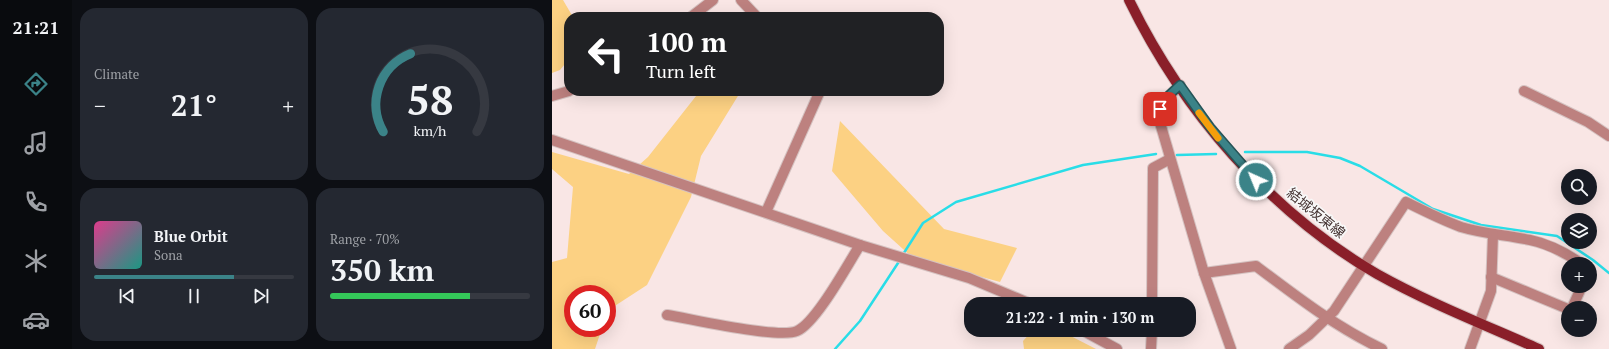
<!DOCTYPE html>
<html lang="en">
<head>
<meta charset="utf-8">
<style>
  :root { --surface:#171b24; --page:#242831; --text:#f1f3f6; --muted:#9ea1a6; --line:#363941; --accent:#3b8388 }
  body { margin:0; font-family:"PT Serif","Noto Sans JP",serif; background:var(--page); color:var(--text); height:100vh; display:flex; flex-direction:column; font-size:15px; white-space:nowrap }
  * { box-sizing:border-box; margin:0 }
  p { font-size:13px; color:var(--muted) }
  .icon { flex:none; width:22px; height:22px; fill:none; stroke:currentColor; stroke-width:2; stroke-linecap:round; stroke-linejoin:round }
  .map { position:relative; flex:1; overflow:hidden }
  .panel { display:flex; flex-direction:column; gap:8px; padding:8px; background:#0d0f14; width:480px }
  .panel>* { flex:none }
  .banner { position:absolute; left:12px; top:12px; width:380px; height:84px; border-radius:16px; box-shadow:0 4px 16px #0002; background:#202124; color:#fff; overflow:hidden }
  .tools { position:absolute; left:1009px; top:169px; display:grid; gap:8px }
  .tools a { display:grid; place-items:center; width:36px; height:36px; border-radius:50%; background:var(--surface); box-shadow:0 4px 16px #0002; font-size:20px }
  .speed { position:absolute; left:12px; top:285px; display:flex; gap:8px; font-size:20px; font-weight:700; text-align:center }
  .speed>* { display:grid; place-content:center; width:52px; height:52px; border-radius:50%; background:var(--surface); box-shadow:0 4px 16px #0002; line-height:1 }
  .speed .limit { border:6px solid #d22; background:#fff; color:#111 }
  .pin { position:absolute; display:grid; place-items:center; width:34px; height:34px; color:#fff; margin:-17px; border-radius:8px; box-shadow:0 2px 6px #0006 }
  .me { position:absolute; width:44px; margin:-22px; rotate:316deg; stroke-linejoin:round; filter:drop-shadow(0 0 3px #0008) }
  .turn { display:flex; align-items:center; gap:14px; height:84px; padding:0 16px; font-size:18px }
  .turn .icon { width:52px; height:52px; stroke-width:2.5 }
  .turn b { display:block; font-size:28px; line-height:34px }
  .big { font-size:30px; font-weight:700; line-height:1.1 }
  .panel .tile { flex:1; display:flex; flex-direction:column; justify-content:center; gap:6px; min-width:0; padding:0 14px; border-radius:16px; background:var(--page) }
  .panel .dial { align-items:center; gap:0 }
  .dial svg { height:104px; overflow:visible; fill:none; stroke:var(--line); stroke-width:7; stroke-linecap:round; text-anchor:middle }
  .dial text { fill:var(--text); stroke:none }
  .song { display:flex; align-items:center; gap:12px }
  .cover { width:48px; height:48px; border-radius:6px; background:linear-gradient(135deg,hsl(330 70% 55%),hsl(170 70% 35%)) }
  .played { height:4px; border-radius:2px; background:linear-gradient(90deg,var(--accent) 70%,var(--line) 70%) }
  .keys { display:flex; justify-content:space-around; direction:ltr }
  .heat { display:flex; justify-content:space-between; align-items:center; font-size:22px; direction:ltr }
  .charge { height:6px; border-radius:3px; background:linear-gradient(90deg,#34c759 70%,var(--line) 0) }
  .panel .tiles { flex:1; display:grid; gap:8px; grid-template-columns:repeat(2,1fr) }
  .trip { position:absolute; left:412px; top:297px; width:232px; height:40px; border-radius:16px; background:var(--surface); box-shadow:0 4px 16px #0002; font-weight:700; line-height:40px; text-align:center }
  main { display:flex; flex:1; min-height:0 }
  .tab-bar { display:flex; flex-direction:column; width:72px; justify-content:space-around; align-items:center; background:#090b0e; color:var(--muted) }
  .tab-bar .icon { width:28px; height:28px }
  .tab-bar .active { color:var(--accent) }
  .tab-bar b { font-size:18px; color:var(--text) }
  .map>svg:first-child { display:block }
</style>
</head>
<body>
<main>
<nav class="tab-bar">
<b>21:21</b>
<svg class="icon active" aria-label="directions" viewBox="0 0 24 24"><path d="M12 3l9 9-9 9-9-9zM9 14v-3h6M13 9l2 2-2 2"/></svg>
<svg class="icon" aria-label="music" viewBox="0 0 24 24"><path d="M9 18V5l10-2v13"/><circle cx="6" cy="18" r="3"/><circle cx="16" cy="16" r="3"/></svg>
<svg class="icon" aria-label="phone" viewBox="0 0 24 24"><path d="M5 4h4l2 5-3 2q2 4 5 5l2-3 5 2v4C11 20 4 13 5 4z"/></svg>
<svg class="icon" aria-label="climate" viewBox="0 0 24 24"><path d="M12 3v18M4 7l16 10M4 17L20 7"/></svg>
<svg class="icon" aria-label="car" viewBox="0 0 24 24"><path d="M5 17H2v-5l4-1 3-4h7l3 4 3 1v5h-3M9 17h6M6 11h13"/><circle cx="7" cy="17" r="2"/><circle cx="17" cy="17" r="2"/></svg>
</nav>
<section class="panel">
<div class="tiles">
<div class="tile"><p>Climate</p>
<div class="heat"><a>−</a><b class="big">21°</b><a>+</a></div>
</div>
<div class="tile dial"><svg viewBox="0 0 100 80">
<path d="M14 69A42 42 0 1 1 86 69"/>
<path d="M14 69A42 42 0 0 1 35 9" stroke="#3b8388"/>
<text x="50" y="56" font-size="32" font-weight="700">58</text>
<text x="50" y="72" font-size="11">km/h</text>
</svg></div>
<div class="tile">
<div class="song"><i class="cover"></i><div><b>Blue Orbit</b><p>Sona</p></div></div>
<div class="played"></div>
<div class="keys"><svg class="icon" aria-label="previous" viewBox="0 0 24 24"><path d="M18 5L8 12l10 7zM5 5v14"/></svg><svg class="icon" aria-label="pause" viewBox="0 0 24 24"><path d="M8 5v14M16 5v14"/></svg><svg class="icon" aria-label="next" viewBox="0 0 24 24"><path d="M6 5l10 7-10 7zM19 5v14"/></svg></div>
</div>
<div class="tile"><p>Range · 70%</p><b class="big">350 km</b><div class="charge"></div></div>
</div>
</section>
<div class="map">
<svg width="1057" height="349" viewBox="0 0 1057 349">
  <rect width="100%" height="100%" fill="#f9e6e5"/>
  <g fill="#fcd183">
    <path d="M 0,0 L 11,0 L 21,17 L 17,17 L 17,59 L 8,70 L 0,73 Z"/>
    <path d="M 148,91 L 189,91 L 149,156 L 139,197 L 95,285 L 55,311 L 55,294 L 21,294 L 21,328 L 50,328 L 43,349 L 0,349 L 0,262 L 15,258 L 21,187 L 0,169 L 0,152 L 77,174 L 96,157 Z"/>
    <path d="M 288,121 L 392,229 L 465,248 L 448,282 L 361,258 L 331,231 L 280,171 Z"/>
    <path d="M 481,330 L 507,330 L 544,349 L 472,349 L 471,341 Z"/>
  </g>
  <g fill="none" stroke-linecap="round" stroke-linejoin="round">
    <g stroke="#29dde7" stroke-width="2.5">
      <path d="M 693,152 L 755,152 L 788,158 L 808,166 L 881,209 L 929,225 L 1005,236 L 1041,260 L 1057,273"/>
      <path d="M 625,155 L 664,154"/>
      <path d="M 350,256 L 371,223 L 404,202 L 531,165 L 604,154"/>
      <path d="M 283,349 L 308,321 L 348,260"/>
    </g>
    <g stroke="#d5c2c1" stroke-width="12">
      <g id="minor">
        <path d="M 189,0 L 205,17"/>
        <path d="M 139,17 L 161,0"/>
        <path d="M 628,85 L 611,102 L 606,116 L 652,273 L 679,349"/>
        <path d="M 972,91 L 1036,122 L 1057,136"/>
        <path d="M 0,96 L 17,91"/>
        <path d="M 0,140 L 308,245 L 417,278 L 479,304"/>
        <path d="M 214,212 L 268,91"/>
        <path d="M 1038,269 L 1038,270"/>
        <path d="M 652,273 L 704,266 C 745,297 784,327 830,349"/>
        <path d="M 939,277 L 1016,309"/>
        <path d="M 600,304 L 601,168 L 618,159"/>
        <path d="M 1020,308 L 1030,286"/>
        <path d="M 115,315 C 140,319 226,339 245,331 C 264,323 296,264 308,245"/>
        <path d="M 530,330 L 565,349"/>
        <path d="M 599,349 L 600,330"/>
        <path d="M 737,349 L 757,335 L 782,311 L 854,202 C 872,211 890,220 909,227 C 932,234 955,235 978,240 C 997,244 1014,253 1030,264"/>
        <path d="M 918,349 L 939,291 L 941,234"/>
      </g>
    </g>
    <g stroke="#d5c2c1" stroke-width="12">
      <path id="major" d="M 577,0 C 631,111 718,212 825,274 C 877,303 933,325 987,349"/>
    </g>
    <use href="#minor" stroke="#bd817f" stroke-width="10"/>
    <use href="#major" stroke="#8a1f29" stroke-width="10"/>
  </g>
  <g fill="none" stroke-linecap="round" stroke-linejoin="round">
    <g stroke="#265558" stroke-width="10">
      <path id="route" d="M 608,109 L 616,96 L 628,85 L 658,127 L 704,180"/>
    </g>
    <use href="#route" stroke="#3b8388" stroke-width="7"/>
    <path stroke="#f59e0b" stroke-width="7" d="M 647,113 L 666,138"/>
  </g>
  <g text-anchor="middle" stroke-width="3.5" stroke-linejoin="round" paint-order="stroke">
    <g font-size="14" fill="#443231" stroke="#f8f8f8">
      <text transform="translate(764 213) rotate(39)" y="5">結城坂東線</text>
    </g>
  </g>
</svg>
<div class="tools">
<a><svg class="icon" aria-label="search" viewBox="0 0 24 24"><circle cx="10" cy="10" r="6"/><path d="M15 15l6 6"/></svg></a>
<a><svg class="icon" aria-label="layers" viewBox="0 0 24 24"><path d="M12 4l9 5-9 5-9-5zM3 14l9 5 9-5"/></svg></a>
<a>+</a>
<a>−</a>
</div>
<div class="speed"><div class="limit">60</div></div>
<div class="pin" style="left:608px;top:109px;background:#d93025"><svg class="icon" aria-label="arrive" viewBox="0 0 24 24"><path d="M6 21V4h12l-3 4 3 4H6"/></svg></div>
<svg class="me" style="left:704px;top:180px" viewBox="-20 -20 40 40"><circle r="17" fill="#3b8388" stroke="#fff" stroke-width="3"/><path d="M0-11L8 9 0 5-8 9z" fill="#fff"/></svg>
<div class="trip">21:22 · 1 min · 130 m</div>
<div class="banner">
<div class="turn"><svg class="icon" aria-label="left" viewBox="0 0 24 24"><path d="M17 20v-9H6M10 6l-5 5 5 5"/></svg><div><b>100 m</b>Turn left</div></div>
</div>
</div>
</main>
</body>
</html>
